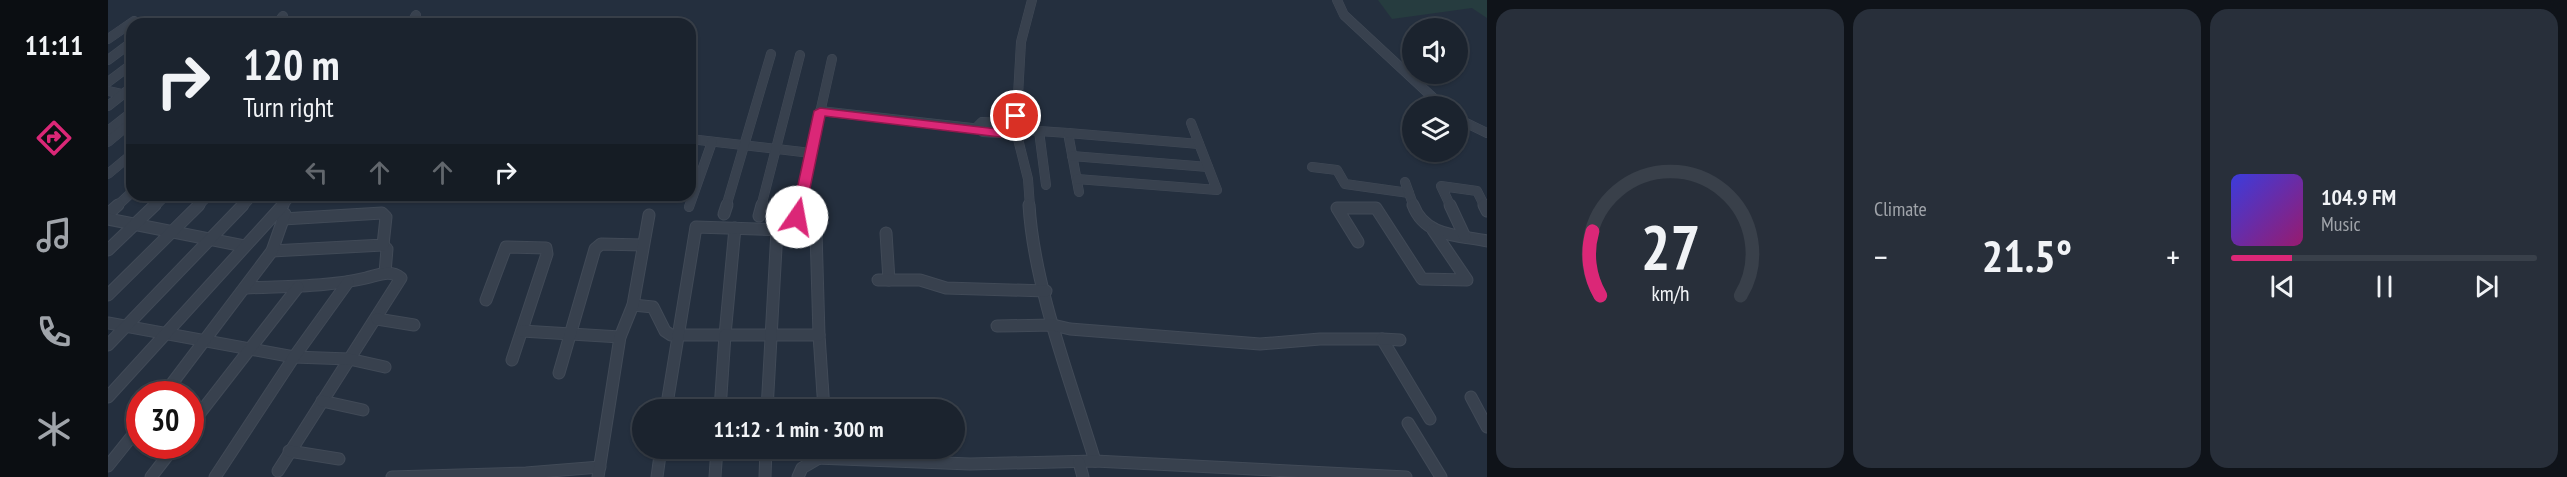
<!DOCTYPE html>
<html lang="en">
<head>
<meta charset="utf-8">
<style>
  :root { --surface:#1b232e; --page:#282f3a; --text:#f1f3f6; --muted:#a0a4aa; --line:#39404a; --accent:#db2777 }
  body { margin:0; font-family:"PT Sans Narrow",sans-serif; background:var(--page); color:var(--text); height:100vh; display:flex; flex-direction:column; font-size:22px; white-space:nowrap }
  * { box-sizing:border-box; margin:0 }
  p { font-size:20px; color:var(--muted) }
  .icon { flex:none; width:33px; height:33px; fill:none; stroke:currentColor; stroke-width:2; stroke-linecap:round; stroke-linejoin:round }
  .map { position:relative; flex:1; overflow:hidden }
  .sheet { display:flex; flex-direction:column; gap:9px; padding:9px; background:#0f1319; width:1080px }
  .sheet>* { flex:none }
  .top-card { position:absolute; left:18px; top:18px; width:570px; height:183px; border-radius:18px; box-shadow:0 2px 4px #0004,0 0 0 2px var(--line); background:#1b232e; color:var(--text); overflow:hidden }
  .fabs { position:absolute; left:1294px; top:18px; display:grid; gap:12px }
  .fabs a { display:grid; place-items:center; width:66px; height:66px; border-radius:50%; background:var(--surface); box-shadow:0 2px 4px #0004,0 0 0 2px var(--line); font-size:30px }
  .speed { position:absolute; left:18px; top:381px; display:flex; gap:12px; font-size:30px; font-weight:700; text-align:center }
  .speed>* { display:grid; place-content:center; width:78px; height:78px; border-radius:50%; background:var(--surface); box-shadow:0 2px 4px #0004,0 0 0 2px var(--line); line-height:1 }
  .speed .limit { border:9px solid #d22; background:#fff; color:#111 }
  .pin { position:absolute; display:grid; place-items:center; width:51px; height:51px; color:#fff; margin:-26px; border:3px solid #fff; border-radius:50%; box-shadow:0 2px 6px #0007 }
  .me { position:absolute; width:66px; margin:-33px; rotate:12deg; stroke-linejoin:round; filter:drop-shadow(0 0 4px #0008) }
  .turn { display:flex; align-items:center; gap:21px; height:126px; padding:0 18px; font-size:27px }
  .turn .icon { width:78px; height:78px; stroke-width:2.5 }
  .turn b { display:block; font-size:42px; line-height:51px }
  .lanes { display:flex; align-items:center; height:57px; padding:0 18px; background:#0003; justify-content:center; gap:30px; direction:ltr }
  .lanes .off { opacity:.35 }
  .big { font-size:45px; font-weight:800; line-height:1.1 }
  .sheet .widget { flex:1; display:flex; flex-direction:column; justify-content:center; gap:9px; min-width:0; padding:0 21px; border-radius:18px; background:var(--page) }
  .sheet .dial { align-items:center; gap:0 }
  .dial svg { height:156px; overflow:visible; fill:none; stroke:var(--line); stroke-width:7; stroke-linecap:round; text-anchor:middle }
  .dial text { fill:var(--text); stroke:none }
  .song { display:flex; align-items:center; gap:18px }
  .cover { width:72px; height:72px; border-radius:9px; background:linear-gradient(135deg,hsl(240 70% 55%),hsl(320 70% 35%)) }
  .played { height:6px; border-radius:3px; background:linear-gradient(90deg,var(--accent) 20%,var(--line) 20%) }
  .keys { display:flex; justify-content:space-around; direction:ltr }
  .heat { display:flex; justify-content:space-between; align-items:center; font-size:33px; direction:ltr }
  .sheet .tiles { flex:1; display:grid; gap:9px; grid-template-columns:repeat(3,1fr) }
  .trip { position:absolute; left:524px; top:399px; width:333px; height:60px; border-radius:30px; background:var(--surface); box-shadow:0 2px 4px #0004,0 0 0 2px var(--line); font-weight:800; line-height:60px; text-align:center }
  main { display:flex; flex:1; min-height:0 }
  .menu { display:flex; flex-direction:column; width:108px; justify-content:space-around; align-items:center; background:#0b0e12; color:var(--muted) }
  .menu .icon { width:42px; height:42px }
  .menu .on { color:var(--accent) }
  .menu b { font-size:27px; color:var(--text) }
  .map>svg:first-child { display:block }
</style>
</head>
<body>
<main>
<nav class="menu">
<b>11:11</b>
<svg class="icon on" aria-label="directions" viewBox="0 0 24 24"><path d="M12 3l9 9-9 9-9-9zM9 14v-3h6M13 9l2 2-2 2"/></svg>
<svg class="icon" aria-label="music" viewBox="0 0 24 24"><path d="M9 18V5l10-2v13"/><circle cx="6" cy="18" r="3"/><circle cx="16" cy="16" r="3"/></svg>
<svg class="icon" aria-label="phone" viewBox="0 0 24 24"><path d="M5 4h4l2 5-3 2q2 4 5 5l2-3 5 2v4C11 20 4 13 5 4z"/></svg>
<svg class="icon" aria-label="climate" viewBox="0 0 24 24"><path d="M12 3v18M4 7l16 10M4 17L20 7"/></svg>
</nav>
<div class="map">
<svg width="1379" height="477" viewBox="0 0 1379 477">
  <rect width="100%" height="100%" fill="#242f3e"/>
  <path fill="#263c3f" d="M 1270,0 L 1379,0 L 1379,18 L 1364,8 L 1284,19 Z"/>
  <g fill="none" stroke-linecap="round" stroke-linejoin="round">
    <g stroke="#414a57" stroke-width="10">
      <g id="minor-far1">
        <path d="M 1229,0 L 1236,15 L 1334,106"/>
        <path d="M 169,24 L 175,16"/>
        <path d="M 303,24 L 308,15"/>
        <path d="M 0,39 L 26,21"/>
        <path d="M 0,60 L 24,42"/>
        <path d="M 0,82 L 24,64"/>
        <path d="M 0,91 L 18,95"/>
        <path d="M 0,106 L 24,87"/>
        <path d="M 712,111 L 873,129"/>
        <path d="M 1350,119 L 1379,133"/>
        <path d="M 874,122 L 891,123 L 896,130 L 892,133 L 875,132 L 870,126 Z"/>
        <path d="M 908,129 L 931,131 L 938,185"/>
        <path d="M 896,130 L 908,131"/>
        <path d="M 0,131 L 24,112"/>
        <path d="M 931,131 L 960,133 L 971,192"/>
        <path d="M 960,133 L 1091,144"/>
        <path d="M 582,139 L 703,153"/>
        <path d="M 0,142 L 24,122"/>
        <path d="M 964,156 L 1100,167"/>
        <path d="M 1204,167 L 1229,170 L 1237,184 L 1301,193"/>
        <path d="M 0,174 L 24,154"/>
        <path d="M 969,179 L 1109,190 L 1083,123"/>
        <path d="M 1297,182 L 1306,207"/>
        <path d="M 8,207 L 24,192"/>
        <path d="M 46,207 L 58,195"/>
        <path d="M 89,207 L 101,195"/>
        <path d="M 134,207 L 145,195"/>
        <path d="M 173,207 L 184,195"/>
        <path d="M 581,207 L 604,142"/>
        <path d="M 618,207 L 663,54"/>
        <path d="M 653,207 L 692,55"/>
        <path d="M 691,207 L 724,59"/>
        <path d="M 922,207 L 920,179 L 908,131 L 913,42 L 924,0"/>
        <path d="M 1343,207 L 1333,186 L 1369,191 L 1377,207"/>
      </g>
    </g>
    <g stroke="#414a57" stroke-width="13">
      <g id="minor">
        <path d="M 921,205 C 926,287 963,382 987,461"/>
        <path d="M 1305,205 C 1317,237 1350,235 1379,241"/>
        <path d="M 1342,205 L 1357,237"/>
        <path d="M 1376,205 L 1379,211"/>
        <path d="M 0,214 L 10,205"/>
        <path d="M 616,214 L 619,205"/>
        <path d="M 651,216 L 654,205"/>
        <path d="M 689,217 L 692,205"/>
        <path d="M 0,219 L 136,246"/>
        <path d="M 778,233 L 781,280"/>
        <path d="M 1250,242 L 1229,208 L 1268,208 L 1314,279 L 1359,280 L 1325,230"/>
        <path d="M 275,245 L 279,249 L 277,273"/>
        <path d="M 0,250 L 47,205"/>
        <path d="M 164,251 L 275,245 L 278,217 L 274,213 L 175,219"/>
        <path d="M 770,280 L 812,280 L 838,288 L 938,291"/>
        <path d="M 138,288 C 178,286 220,287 258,278 C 271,275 282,269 293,278 L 170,471"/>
        <path d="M 0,295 L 91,205"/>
        <path d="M 378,300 L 398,247 L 438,248 L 439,254 L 404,360"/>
        <path d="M 525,305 L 545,307 L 557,331 L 563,335 L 617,335 L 627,228"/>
        <path d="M 269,319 L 306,325"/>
        <path d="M 0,323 L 186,357 L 241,359 L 277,367"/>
        <path d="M 889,326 L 945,325 L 962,329 L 1152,344 L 1212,339 L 1274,339 L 1322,419"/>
        <path d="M 414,331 L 512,337"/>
        <path d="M 711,335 L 716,410"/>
        <path d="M 1274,339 L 1292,340"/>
        <path d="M 0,345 L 135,205"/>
        <path d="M 451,373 L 487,249 L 493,244 L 535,245"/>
        <path d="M 56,394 L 164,251 L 177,214"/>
        <path d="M 0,397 L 175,205"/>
        <path d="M 1363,397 L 1379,427"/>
        <path d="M 214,401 L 255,410"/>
        <path d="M 558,410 L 588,227 L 708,231 L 711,335 L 617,335 L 612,410"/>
        <path d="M 659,410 L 669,230"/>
        <path d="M 1300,423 L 1333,477"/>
        <path d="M 82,426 L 190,287"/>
        <path d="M 181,451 L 231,459"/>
        <path d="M 708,458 L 862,464 L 987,461 L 1298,477"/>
        <path d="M 971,462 L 975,477"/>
        <path d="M 0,466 L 32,426"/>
        <path d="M 43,477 L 67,446"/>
        <path d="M 107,477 L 186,357 L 240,282"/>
        <path d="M 284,477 L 418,473 L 492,467"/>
        <path d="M 490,477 L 512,337 L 525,305 L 541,215"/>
        <path d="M 549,477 L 553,448"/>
        <path d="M 607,477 L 609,448"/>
        <path d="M 657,477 L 658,448"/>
        <path d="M 690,477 L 694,468 L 718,454 L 719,448"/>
      </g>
    </g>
    <use href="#minor-far1" stroke="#38414e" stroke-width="9"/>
    <use href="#minor" stroke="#38414e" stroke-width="11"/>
  </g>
  <path fill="#db2777" stroke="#8e194d" stroke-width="1.5" d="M 712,108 L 889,129 L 896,126 L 902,126 L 902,116 L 908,112 L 914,116 L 912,134 L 898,134 L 892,137 L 717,116 L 696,217 L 689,222 L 683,217 L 706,111 Z"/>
</svg>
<div class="fabs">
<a><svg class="icon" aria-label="sound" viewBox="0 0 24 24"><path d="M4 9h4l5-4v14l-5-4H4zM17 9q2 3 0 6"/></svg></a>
<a><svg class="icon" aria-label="layers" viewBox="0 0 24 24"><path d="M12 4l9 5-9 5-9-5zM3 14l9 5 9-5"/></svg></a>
</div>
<div class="speed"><div class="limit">30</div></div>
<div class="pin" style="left:908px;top:116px;background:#d93025"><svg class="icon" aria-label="arrive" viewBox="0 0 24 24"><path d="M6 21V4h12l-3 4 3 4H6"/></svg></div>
<svg class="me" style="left:689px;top:217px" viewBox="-20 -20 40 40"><circle r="19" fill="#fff"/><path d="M0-13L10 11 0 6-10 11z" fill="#db2777"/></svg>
<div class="trip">11:12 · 1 min · 300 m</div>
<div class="top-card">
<div class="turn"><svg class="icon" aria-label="right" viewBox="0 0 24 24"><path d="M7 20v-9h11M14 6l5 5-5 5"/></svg><div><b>120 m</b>Turn right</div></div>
<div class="lanes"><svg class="icon off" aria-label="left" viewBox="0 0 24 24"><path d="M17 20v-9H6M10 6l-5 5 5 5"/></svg><svg class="icon off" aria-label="ahead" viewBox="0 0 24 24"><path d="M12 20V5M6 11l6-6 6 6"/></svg><svg class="icon off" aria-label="ahead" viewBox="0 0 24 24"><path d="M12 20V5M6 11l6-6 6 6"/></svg><svg class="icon" aria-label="right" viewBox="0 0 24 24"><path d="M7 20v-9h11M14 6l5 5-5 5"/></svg></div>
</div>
</div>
<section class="sheet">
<div class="tiles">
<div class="widget dial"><svg viewBox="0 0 100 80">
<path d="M14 69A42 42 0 1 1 86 69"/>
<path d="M14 69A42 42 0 0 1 10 36" stroke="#db2777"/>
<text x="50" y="56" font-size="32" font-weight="700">27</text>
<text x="50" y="72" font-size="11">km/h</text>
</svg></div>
<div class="widget"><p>Climate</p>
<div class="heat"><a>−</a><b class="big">21.5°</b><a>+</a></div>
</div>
<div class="widget">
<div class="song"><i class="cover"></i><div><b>104.9 FM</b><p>Music</p></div></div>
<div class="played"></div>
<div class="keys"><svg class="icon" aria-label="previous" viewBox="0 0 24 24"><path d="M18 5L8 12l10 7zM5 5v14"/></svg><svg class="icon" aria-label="pause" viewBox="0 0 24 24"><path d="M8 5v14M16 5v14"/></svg><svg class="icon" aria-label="next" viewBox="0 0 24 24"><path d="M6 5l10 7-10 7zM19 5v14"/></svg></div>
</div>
</div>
</section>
</main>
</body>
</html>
